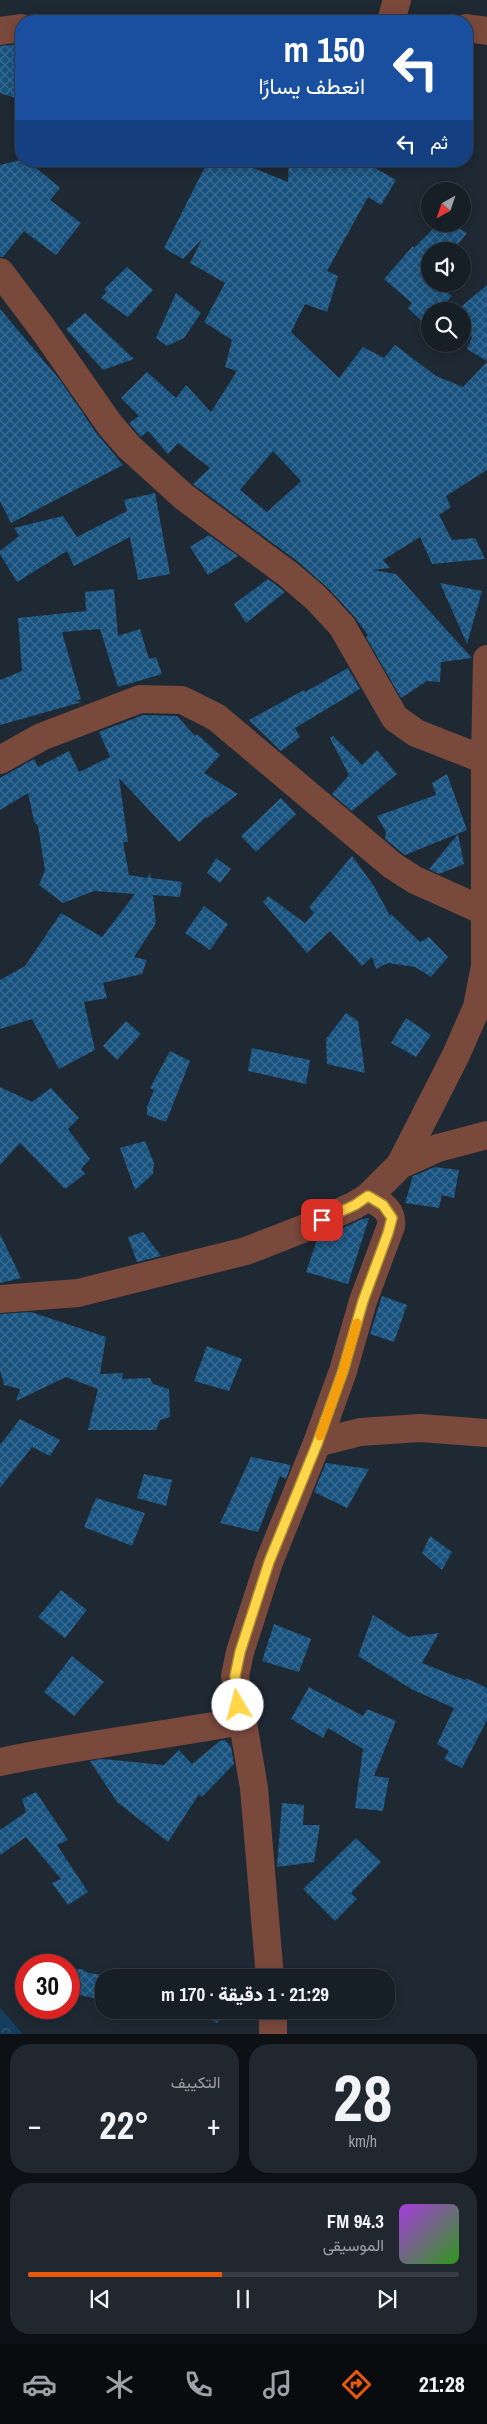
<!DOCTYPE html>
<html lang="ar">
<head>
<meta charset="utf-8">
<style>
  :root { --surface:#171f26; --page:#20272e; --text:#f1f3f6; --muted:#9ea2a7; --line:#363d43; --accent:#ea580c }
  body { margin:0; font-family:"Archivo Narrow",Vazirmatn,sans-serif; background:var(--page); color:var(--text); direction:rtl; height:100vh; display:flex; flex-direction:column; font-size:19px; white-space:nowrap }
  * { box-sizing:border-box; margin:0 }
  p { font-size:16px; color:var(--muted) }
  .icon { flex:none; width:28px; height:28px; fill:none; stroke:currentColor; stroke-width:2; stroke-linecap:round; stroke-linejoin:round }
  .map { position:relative; height:2034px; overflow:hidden; direction:ltr }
  .panel { display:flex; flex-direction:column; gap:10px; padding:10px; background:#0d1115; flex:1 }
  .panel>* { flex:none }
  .hud { position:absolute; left:15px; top:15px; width:458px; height:152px; border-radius:20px; box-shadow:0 2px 12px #0003,0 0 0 1px var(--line); direction:rtl; background:#1a4fa0; color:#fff; overflow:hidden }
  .needle { width:32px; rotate:220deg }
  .fabs { position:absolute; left:421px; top:182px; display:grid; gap:10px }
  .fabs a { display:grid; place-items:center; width:50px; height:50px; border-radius:50%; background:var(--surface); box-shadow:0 2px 12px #0003,0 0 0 1px var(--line); font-size:25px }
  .speed { position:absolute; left:15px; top:1954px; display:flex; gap:10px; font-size:25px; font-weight:700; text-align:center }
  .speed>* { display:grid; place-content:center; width:65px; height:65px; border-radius:50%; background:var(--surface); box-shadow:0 2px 12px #0003,0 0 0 1px var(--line); line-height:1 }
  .speed .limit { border:8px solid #d22; background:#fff; color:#111 }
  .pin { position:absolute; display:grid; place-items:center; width:42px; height:42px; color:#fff; margin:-21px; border-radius:10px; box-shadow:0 2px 8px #0006 }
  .me { position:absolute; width:55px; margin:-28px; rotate:352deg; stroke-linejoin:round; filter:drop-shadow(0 0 4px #0008) }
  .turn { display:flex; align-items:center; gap:18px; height:105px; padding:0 25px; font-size:22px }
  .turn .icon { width:65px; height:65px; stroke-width:2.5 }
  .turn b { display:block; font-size:35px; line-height:42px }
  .then { display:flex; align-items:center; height:48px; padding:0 25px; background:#0003; gap:10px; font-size:19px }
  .big { font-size:38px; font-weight:800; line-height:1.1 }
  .panel .tile { flex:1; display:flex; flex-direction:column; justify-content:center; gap:8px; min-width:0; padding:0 18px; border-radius:20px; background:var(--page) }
  .panel .dial { align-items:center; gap:0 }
  .dial b { font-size:65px; line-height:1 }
  .song { display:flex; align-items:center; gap:15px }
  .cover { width:60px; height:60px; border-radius:8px; background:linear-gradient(135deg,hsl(280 70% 55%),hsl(110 70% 35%)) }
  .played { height:5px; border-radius:2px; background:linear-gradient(90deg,var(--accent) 45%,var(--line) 45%) }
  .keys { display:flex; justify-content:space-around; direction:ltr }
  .heat { display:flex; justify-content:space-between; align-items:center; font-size:28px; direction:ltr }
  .panel .tiles { flex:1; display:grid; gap:10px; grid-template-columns:1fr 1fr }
  .tile:last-child { grid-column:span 2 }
  .trip { position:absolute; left:95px; top:1969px; width:300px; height:50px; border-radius:20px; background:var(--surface); box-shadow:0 2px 12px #0003,0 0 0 1px var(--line); font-weight:800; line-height:50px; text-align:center; direction:rtl }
  .tab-bar { display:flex; height:80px; justify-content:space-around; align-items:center; background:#090c0f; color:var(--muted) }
  .tab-bar .icon { width:35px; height:35px }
  .tab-bar .on { color:var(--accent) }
  .tab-bar b { font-size:22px; color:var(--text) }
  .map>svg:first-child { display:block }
</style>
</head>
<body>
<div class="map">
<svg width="487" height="2034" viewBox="0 0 487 2034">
  <defs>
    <pattern id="forest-crowns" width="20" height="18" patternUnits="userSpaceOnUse" patternTransform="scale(1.25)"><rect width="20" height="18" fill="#133e5f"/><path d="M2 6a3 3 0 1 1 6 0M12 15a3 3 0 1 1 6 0" fill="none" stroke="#365a77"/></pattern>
    <pattern id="building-cross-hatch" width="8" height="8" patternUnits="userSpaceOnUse" patternTransform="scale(1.25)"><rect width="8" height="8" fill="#18527e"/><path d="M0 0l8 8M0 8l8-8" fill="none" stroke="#3a6b91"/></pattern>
  </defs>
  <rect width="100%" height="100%" fill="#1f2933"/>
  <path fill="url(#forest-crowns)" d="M 0,2008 L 22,2033 L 22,2034 L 0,2034 Z"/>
  <g fill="url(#building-cross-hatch)" fill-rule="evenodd">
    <path d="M 21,44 L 21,100 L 0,93 L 0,46 Z"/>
    <path d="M 21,160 L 28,161 L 60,188 L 50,200 L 81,223 L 56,255 L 24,231 L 3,257 L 0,257 L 0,165 Z"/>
    <path d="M 208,161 L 250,161 L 251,167 L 288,182 L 289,161 L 363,161 L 396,180 L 381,205 L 368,197 L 327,271 L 338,276 L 327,312 L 305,304 L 291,332 L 339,378 L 363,347 L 384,358 L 395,345 L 436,376 L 463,387 L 487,362 L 487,470 L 446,496 L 451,507 L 439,515 L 452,540 L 475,538 L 485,559 L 432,564 L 420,537 L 383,560 L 390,568 L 373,570 L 396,574 L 472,658 L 441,662 L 440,682 L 427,681 L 401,698 L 366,637 L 368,635 L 353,615 L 327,587 L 297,561 L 193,484 L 210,468 L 178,443 L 168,454 L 148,431 L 141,437 L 129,423 L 139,416 L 121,398 L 147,372 L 176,398 L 186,385 L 211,412 L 237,371 L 225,367 L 232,340 L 204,322 L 225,283 L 190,263 L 202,239 L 183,259 L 164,248 ZM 273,451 L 301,481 L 267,512 L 240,490 Z"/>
    <path d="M 438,224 L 451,224 L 467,233 L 452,251 L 430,251 L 430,284 L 436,284 L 452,296 L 438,311 L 430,311 L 430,320 L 426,325 L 408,308 L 412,303 L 384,279 L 413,246 L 414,248 Z"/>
    <path d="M 127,267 L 153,290 L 128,317 L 101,298 L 107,292 L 104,289 Z"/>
    <path d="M 487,285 L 487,361 L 467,349 L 472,337 L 462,329 L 462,306 Z"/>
    <path d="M 176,293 L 201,313 L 184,338 L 167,346 L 156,338 Z"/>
    <path d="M 0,309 L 60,380 L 97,434 L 123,465 L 11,523 L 0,501 Z"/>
    <path d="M 85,313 L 134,359 L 103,370 L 66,329 Z"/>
    <path d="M 155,493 L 170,574 L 138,580 L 130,537 L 74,566 L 67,551 L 17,582 L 0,554 L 0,551 L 19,536 L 14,528 L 63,516 L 77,537 L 127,511 L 124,500 Z"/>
    <path d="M 209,535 L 238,556 L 208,575 L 190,547 Z"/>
    <path d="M 268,579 L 285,592 L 246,623 L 234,604 Z"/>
    <path d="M 440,583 L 482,591 L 467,644 Z"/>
    <path d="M 114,589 L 118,636 L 140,629 L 149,659 L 156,657 L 162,674 L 118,687 L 100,629 L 62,632 L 81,699 L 75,701 L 82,702 L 0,725 L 0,680 L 22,671 L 18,618 L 86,611 L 85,592 Z"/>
    <path d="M 348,668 L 360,689 L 295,728 L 300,737 L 281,751 L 249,720 L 304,690 L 305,692 Z"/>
    <path d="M 143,715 L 177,716 L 195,736 L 197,734 L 220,755 L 204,773 L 238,794 L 207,818 L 206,817 L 179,842 L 119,778 L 128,842 L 123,842 L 129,875 L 147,878 L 150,873 L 151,878 L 182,882 L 180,897 L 153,895 L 156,923 L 134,957 L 147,960 L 142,974 L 103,983 L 107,998 L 84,1002 L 95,1050 L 59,1069 L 32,1019 L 0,1029 L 0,980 L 25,966 L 61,913 L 102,937 L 135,894 L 94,891 L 63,903 L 39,885 L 45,870 L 38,826 L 34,821 L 28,793 L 0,810 L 0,778 L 34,759 L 38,767 L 69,751 L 79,772 L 110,757 L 99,732 Z"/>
    <path d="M 333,736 L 362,765 L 377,750 L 397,774 L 352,811 L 332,794 L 349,775 L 330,738 Z"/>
    <path d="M 447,774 L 467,830 L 405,855 L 385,839 L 386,832 L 377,816 L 436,795 L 432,783 Z"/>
    <path d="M 281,798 L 296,814 L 256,852 L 241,836 Z"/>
    <path d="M 458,834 L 464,864 L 439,874 L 429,869 Z"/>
    <path d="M 352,856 L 374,886 L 390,916 L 391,914 L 420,942 L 429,937 L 448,957 L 431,977 L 415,967 L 388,963 L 376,969 L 372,957 L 362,966 L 330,931 L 307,953 L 263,902 L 268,896 L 305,923 L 314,913 L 309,907 Z"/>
    <path d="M 216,858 L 231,869 L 220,883 L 207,873 Z"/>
    <path d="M 204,906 L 228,924 L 210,950 L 185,933 Z"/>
    <path d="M 346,1013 L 358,1021 L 365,1073 L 327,1064 L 326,1039 Z"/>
    <path d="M 406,1018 L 431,1035 L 416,1057 L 391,1043 Z"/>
    <path d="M 126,1021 L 141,1034 L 117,1060 L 103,1046 Z"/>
    <path d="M 252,1048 L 310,1060 L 306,1084 L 248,1071 Z"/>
    <path d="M 170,1051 L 190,1061 L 166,1122 L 147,1115 L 147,1107 L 154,1090 L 150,1088 Z"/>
    <path d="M 0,1087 L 32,1102 L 51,1088 L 79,1118 L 68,1129 L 90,1159 L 81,1169 L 85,1174 L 65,1189 L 20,1143 L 0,1165 Z"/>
    <path d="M 145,1141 L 154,1163 L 153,1174 L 135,1190 L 120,1148 Z"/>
    <path d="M 435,1167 L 459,1170 L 454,1198 L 442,1195 L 439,1208 L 405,1203 L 413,1176 Z"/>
    <path d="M 369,1218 L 348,1284 L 306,1272 L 317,1240 L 362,1219 Z"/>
    <path d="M 143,1232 L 161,1256 L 137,1262 L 128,1237 Z"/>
    <path d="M 0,1234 L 21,1278 L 0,1283 Z"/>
    <path d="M 382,1296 L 407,1305 L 394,1342 L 370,1334 Z"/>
    <path d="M 31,1312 L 106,1337 L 100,1374 L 123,1373 L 122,1379 L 150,1378 L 153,1384 L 169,1389 L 170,1417 L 160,1420 L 156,1430 L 88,1430 L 98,1389 L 66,1377 L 16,1401 L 20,1389 L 4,1385 L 0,1370 L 0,1314 Z"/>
    <path d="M 207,1346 L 242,1359 L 229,1391 L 194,1381 Z"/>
    <path d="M 20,1419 L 60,1440 L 50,1456 L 32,1447 L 0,1488 L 0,1445 Z"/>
    <path d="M 251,1457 L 291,1465 L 286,1479 L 280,1476 L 258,1532 L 220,1523 Z"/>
    <path d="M 326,1463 L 369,1469 L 347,1508 L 314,1492 Z"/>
    <path d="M 144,1474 L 172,1480 L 166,1506 L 137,1498 Z"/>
    <path d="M 96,1498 L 145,1513 L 132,1546 L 84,1527 Z"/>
    <path d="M 430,1536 L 452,1552 L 442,1570 L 422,1553 Z"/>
    <path d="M 61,1590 L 87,1610 L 65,1638 L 38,1617 Z"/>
    <path d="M 373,1615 L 408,1637 L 439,1633 L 422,1663 L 465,1680 L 466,1678 L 487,1688 L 487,1720 L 462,1768 L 444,1759 L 449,1751 L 437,1744 L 454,1708 L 413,1690 L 358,1656 Z"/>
    <path d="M 274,1624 L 311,1639 L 299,1672 L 262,1661 Z"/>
    <path d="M 72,1656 L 104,1682 L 74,1716 L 44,1692 Z"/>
    <path d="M 309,1687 L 363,1716 L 367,1709 L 396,1721 L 374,1776 L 389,1778 L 383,1811 L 355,1808 L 363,1749 L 328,1728 L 323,1738 L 291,1719 Z"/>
    <path d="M 225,1740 L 231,1747 L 234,1764 L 202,1797 L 199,1794 L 168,1842 L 117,1802 L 90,1761 L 103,1759 L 164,1765 L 179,1750 L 192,1764 L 220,1741 Z"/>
    <path d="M 36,1792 L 68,1840 L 57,1845 L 88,1892 L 68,1905 L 52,1883 L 61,1879 L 26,1837 L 0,1855 L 0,1830 L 26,1812 L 22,1799 Z"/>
    <path d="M 282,1803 L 304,1805 L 303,1825 L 320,1825 L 314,1862 L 277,1867 Z"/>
    <path d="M 356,1838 L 381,1862 L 351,1893 L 357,1899 L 335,1921 L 303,1889 Z"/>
    <path d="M 82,1969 L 88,1973 L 104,1975 L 104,2000 L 69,1993 L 69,1970 Z"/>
    <path d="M 194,2010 L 225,2010 L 217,2023 Z"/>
  </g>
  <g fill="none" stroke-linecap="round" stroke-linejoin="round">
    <g stroke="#79493c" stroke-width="28">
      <path d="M 391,21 L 397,0"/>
      <path d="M 466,28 L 487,31"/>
      <path d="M 0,31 L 21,28"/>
      <path d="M 0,272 L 43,329 L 110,425 L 129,447 L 184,497 L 288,574 L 316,598 L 342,626 L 395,718 L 416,733 L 485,760 L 487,659"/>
      <path d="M 0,760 L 41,737 L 140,699 L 182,700 L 216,717 L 393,866 L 415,880 L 486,912"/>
      <path d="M 400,1165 L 456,1055 L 477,1007 L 485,966 L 485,760 L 487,762"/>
      <path d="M 0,1299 L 78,1293 L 246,1251 L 305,1228 L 355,1205 L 368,1197 L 400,1165 L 438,1148 L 487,1135"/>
      <path d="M 317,1443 L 360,1432 L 420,1428 L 487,1433"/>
      <path d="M 0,1762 C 80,1745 161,1736 241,1721"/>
      <path d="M 270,1978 L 254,1788 L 235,1676 L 240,1652 L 269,1562 L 317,1443 L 343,1371 L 363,1301 L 391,1226 C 393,1209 380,1204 368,1197"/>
      <path d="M 273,2010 L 273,2034"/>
    </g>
  </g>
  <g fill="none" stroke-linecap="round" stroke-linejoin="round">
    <g stroke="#a68a30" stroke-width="12">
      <path id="route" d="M 238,1705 L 235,1676 L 240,1652 L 269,1562 L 317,1444 L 343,1371 L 363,1301 L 388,1233 L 392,1218 L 383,1205 L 368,1196 L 355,1205 L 322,1220"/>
    </g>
    <use href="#route" stroke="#ffd54a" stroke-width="9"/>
    <path stroke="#f59e0b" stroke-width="9" d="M 320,1436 L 343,1371 L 357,1323"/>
  </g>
</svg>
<div class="fabs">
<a><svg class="needle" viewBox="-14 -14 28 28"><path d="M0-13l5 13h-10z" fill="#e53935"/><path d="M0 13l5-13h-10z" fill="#9ea2a7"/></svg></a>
<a><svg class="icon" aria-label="sound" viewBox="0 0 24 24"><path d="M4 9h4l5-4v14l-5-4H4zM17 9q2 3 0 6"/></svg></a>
<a><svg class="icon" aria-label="search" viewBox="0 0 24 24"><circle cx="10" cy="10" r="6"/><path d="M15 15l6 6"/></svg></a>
</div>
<div class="speed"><div class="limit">30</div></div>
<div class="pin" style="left:322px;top:1220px;background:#d93025"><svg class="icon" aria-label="arrive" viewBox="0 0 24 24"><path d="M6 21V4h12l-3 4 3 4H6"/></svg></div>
<svg class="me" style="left:238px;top:1705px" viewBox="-20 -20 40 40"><circle r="19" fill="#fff"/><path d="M0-13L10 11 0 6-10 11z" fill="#ffd54a"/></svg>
<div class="trip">21:29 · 1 دقيقة · 170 m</div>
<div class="hud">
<div class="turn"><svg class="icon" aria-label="left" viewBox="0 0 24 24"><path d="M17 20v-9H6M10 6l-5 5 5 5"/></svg><div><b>150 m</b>انعطف يسارًا</div></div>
<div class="then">ثم<svg class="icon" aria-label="left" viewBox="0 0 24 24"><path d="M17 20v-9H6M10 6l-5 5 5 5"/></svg></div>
</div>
</div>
<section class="panel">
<div class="tiles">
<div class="tile dial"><b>28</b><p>km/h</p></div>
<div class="tile"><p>التكييف</p>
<div class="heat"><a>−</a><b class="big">22°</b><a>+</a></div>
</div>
<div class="tile">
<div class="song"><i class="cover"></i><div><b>94.3 FM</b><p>الموسيقى</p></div></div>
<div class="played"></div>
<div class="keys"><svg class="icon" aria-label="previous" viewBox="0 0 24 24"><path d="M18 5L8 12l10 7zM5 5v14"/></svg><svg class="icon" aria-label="pause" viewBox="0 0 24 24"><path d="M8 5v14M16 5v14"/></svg><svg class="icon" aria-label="next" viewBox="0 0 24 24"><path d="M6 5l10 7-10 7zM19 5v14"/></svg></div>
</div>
</div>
</section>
<nav class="tab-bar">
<b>21:28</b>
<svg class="icon on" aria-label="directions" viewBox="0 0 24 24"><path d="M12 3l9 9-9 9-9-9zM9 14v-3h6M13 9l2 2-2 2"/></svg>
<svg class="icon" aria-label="music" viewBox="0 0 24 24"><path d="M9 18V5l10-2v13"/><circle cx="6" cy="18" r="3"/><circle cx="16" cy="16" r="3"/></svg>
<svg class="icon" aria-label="phone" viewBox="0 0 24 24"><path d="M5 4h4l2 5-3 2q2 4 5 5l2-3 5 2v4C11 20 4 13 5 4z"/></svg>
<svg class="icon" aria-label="climate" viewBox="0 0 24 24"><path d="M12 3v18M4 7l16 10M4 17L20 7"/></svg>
<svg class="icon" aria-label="car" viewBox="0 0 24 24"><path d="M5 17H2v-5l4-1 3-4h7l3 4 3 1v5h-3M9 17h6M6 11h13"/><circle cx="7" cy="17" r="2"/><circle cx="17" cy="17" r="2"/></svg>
</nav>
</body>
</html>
